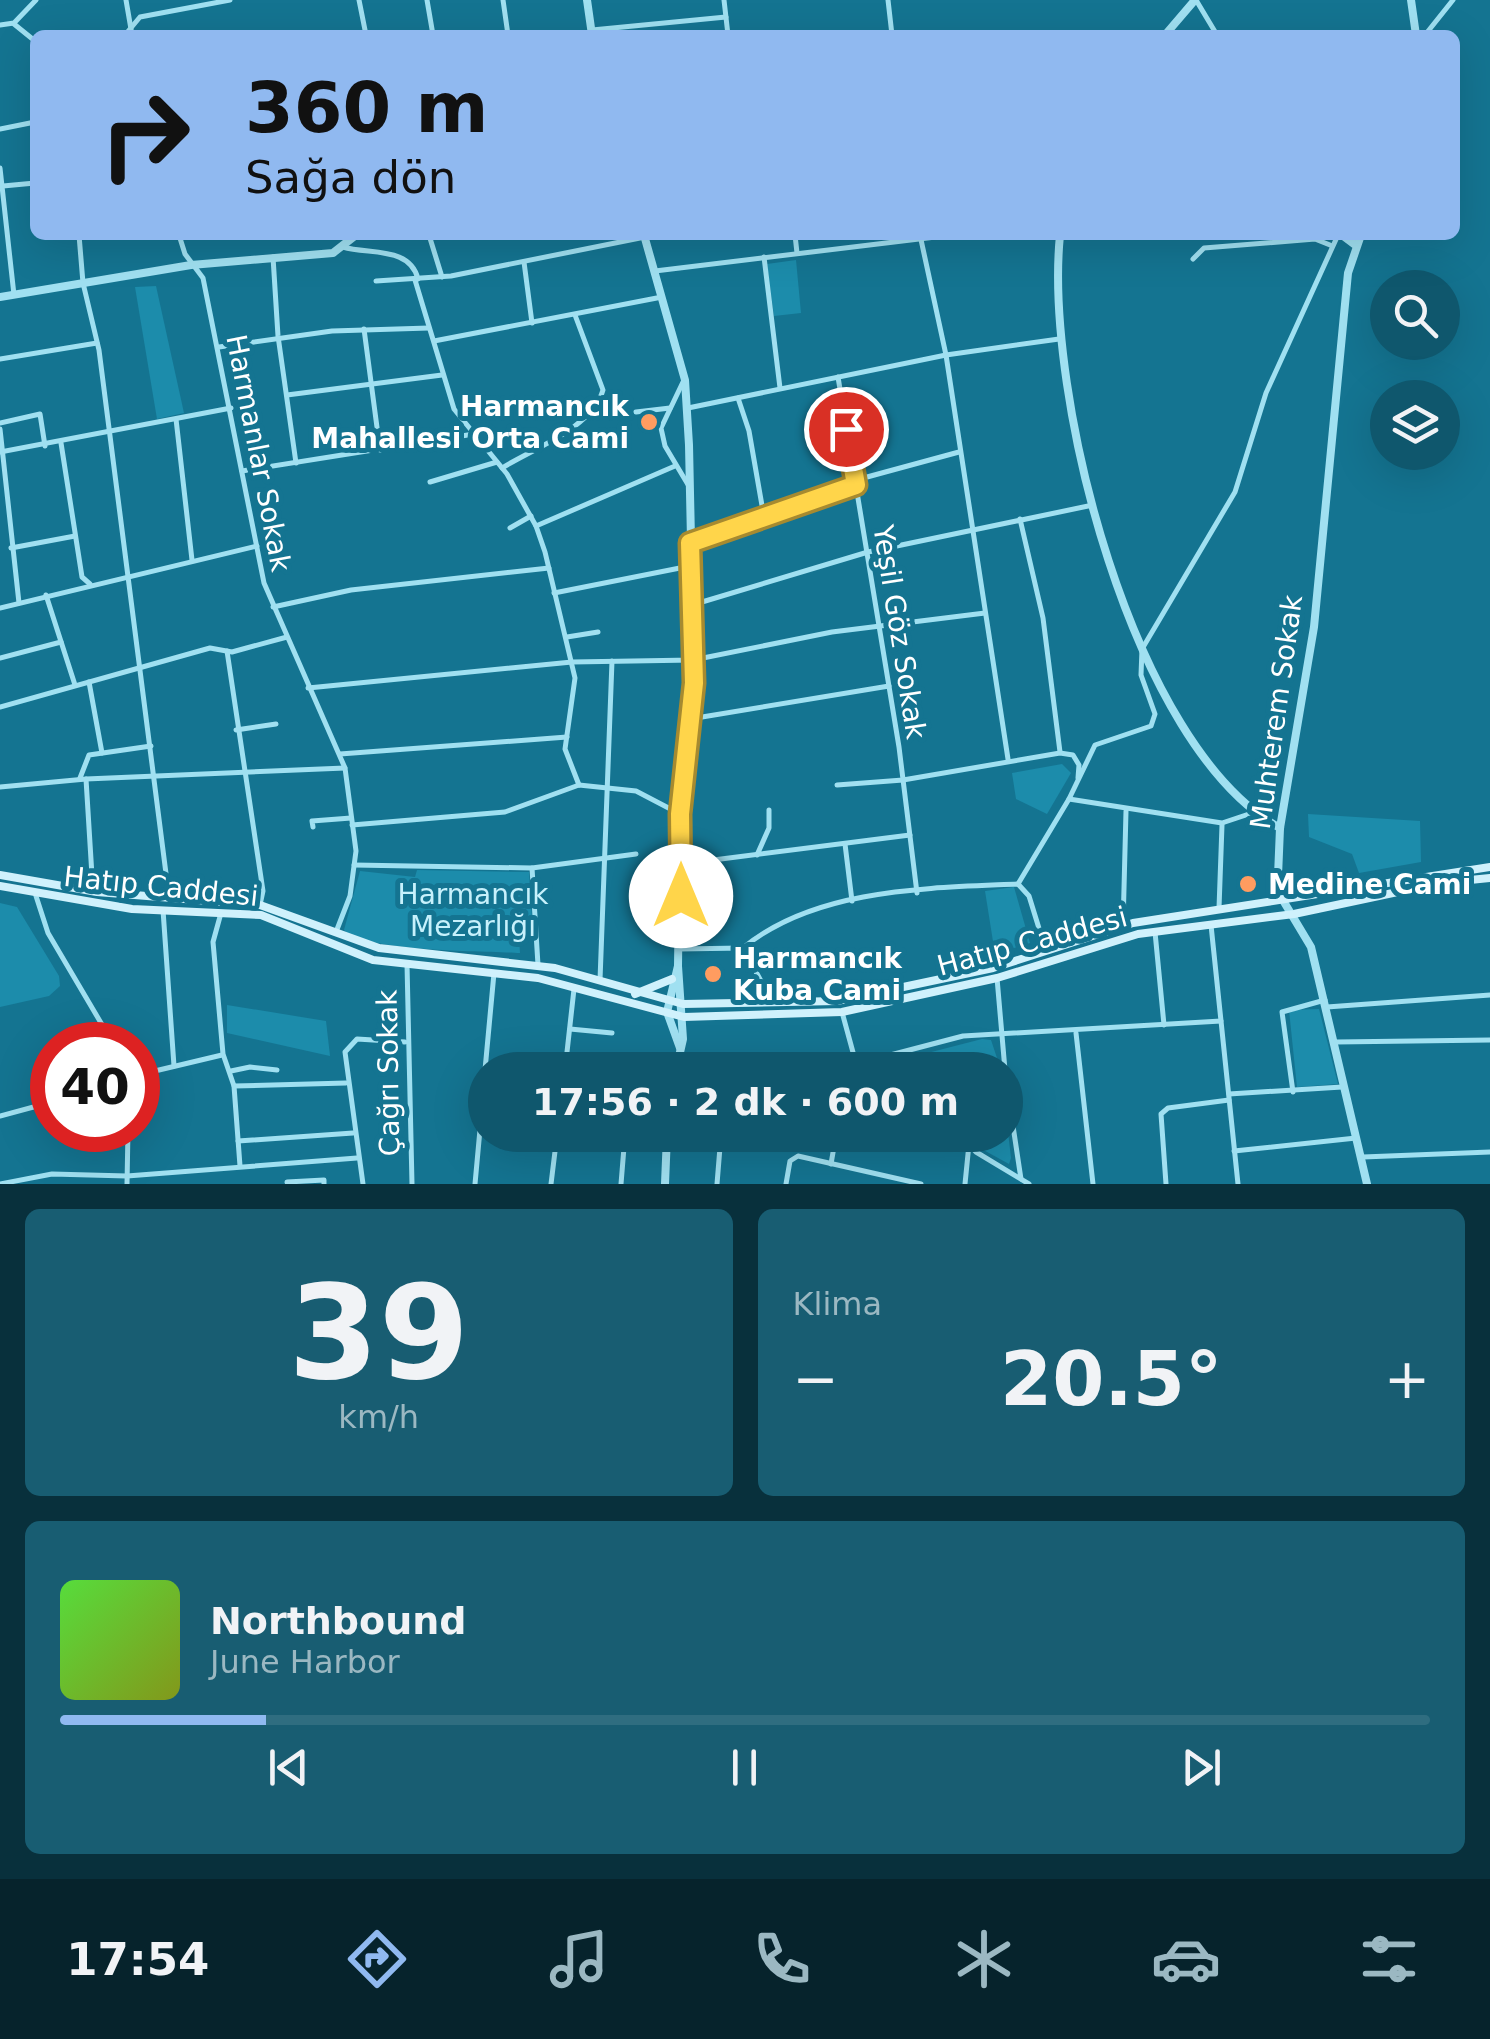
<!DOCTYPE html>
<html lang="tr">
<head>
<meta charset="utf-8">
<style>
  :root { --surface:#0f576d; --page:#185d72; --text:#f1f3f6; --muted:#9bb8c2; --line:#2f6d80; --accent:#90b9f0 }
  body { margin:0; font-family:"DejaVu Sans",sans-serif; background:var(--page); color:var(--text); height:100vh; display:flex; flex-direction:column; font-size:38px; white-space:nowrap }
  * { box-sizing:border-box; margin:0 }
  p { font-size:32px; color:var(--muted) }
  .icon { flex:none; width:55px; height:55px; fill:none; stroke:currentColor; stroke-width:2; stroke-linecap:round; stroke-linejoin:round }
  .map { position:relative; height:1184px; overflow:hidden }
  .sheet { display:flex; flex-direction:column; gap:25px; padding:25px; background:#08303c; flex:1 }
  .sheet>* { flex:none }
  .guide { position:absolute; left:30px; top:30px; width:1430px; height:210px; border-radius:15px; box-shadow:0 10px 40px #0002; background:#90b9f0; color:#111; overflow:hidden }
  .tools { position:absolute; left:1370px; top:270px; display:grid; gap:20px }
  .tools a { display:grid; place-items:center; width:90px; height:90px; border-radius:50%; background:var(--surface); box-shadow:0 10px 40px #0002; font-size:50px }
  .speed { position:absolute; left:30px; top:1022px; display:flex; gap:20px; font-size:50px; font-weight:700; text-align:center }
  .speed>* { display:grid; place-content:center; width:130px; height:130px; border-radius:50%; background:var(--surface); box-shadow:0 10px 40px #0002; line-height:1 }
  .speed .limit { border:15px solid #d22; background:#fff; color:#111 }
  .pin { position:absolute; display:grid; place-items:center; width:85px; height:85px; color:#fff; margin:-42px; border:5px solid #fff; border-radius:50%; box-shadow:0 2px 10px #0007 }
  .me { position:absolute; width:110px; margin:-55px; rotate:0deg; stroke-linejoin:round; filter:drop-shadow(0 0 8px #0008) }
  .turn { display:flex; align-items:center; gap:35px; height:210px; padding:0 50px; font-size:45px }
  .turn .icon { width:130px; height:130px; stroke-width:2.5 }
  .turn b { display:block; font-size:70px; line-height:85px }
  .big { font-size:75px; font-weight:700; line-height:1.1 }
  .sheet .widget { flex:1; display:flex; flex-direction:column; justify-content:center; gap:15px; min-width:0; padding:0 35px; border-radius:15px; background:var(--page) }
  .sheet .dial { align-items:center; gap:0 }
  .dial b { font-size:130px; line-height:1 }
  .song { display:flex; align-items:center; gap:30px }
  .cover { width:120px; height:120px; border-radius:15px; background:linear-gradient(135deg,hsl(110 70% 55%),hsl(70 70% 35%)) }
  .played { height:10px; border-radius:5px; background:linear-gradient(90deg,var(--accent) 15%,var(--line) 15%) }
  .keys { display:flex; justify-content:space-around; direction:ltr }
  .heat { display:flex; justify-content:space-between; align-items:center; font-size:55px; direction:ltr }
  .sheet .tiles { flex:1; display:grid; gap:25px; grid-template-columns:1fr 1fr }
  .widget:last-child { grid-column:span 2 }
  .trip { position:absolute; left:468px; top:1052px; width:555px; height:100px; border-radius:50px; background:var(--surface); box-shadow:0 10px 40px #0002; font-weight:700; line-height:100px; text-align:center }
  .menu { display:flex; height:160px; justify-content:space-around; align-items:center; background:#06232c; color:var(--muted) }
  .menu .icon { width:70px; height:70px }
  .menu .selected { color:var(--accent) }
  .menu b { font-size:45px; color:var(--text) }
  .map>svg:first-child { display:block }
</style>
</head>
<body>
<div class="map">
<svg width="1490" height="1184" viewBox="0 0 1490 1184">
  <rect width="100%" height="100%" fill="#147491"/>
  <g fill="#1c8cab">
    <path d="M 796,260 L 801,313 L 774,316 L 767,264 Z"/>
    <path d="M 156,286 L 184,413 L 157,419 L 135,287 Z"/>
    <path d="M 1062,764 L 1071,773 L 1047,814 L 1016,799 L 1012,773 Z"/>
    <path d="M 1308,814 L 1420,821 L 1421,862 L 1359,873 L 1352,854 L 1309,837 Z"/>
    <path d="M 417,870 L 529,872 L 533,934 L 519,938 L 520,953 C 487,951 363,952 344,930 L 360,871 L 415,877 Z"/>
    <path d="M 1014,887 L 1030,943 L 995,954 L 985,891 Z"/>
    <path d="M 0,903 L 17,907 L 59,976 L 60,986 L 49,996 L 0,1007 Z"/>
    <path d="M 227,1005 L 326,1021 L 330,1056 L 227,1033 Z"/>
    <path d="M 1319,1009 L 1338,1084 L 1297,1087 L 1289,1010 Z"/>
    <path d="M 982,1039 L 991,1040 L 1001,1070 L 878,1070 L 877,1066 Z"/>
    <path d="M 1005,1106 L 1011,1158 L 1009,1164 L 978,1147 L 966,1135 L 1005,1135 Z"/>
  </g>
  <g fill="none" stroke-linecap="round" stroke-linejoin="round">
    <g stroke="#a0e0f1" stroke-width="5">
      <path d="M 126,0 L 132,35"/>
      <path d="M 359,0 L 366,35"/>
      <path d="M 427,0 L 433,35"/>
      <path d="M 503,0 L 508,35"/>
      <path d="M 724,0 L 728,35"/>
      <path d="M 888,0 L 892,35"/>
      <path d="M 1196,0 L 1217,35"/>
      <path d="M 14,24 L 35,41"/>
      <path d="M 0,25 L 14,23 L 36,0"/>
      <path d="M 592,30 L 726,17"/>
      <path d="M 125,35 L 140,17 L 230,0"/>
      <path d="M 1425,35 L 1453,0"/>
      <path d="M 0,129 L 35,122"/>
      <path d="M 0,168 L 14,295"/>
      <path d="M 3,186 L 35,183"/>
      <path d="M 79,235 L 83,283 L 99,350 L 169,897"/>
      <path d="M 179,235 L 185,254 L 203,278 L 264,583 L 345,768 L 356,851 L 350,896 L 336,932"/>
      <path d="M 429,235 L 442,277"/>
      <path d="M 795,235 L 797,253"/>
      <path d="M 920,235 L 946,355 L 1008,759"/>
      <path d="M 343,247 C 369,255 410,246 418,279"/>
      <path d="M 273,257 L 278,336 L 296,463"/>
      <path d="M 764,257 L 780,388"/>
      <path d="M 1193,259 L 1204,248 L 1315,239 L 1330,245"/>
      <path d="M 524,262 L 532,323"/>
      <path d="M 655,271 L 952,235"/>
      <path d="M 415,280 L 454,409 L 507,474 L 536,526 L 545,552 L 575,678 L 565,749 L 579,785"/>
      <path d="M 376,281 L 451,276 L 645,237"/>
      <path d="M 364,329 L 380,450"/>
      <path d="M 434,341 L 662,297"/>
      <path d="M 219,347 L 332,331 L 429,328"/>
      <path d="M 0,359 L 97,343"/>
      <path d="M 838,377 L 899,747 L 917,893"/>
      <path d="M 683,382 L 661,428 L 665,446 L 690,488"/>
      <path d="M 287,395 L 442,375"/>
      <path d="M 738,398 L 749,431 L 764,517"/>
      <path d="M 688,408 L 946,355 L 1059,339"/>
      <path d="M 636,412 L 670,408"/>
      <path d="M 176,419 L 192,560"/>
      <path d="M 0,423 L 40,414 L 45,446"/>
      <path d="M 0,429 L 19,603"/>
      <path d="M 61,443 L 82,577 L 90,584"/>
      <path d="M 0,452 L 231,408"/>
      <path d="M 502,468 C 534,448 592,428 603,390 L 575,315"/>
      <path d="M 242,471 L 474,434"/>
      <path d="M 856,480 L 959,452"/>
      <path d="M 430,482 L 497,462"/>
      <path d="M 1020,519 L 1043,618 L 1060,752"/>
      <path d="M 536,526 L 675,466"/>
      <path d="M 510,528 L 531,516"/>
      <path d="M 690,543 L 856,485"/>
      <path d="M 11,548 L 75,536"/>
      <path d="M 554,593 L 690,566"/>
      <path d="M 46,595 L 75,685"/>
      <path d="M 692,605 L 868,552 L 1093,505"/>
      <path d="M 273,607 L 351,590 L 549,568"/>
      <path d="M 0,608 L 257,546"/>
      <path d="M 567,637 L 598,632"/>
      <path d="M 227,651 L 263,891 L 260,905"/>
      <path d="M 0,658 L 61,642"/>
      <path d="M 89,682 L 102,753"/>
      <path d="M 308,688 L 572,662 L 693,660 L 832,632 L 985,613"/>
      <path d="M 0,707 L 210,648 L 232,652 L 287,637"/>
      <path d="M 690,719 L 889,686"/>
      <path d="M 236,730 L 276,724"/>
      <path d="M 340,754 L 567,737"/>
      <path d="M 80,778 L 89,755 L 151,746"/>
      <path d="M 86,779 L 345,768"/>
      <path d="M 837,785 L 903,780 L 1060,753 L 1073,755 L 1079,765 L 1078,778"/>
      <path d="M 0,787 L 86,779 L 93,892"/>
      <path d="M 1069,799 L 1222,823 L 1252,813"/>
      <path d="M 352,825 L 505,812 L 579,785 L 636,791 L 680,814"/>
      <path d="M 313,827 L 312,821 L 351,818"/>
      <path d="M 845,844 L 852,901"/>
      <path d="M 757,855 L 769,828 L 769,810"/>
      <path d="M 682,864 L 910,835"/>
      <path d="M 354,865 L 532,868 L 636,854"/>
      <path d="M 532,868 L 538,965"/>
      <path d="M 1018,884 L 1069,799 L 1095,745 L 1151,726 L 1155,714 L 1141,675 L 1142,649 L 1235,492 L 1266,393 L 1338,235"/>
      <path d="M 36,896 L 48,933 L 114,1045"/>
      <path d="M 1219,908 L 1222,825"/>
      <path d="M 163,910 L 174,1066"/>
      <path d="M 221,913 L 213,942 L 223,1054 L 234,1086 L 240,1166"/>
      <path d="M 1211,925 L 1238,1184"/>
      <path d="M 1123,927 L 1126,811"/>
      <path d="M 1155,932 L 1164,1025"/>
      <path d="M 743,948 C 815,888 929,888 1018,884 L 1029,896 L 1046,951"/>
      <path d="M 679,949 L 743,948 L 773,1003"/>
      <path d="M 407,964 L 412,1184"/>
      <path d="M 997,978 L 1005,1070"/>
      <path d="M 600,980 L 612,661"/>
      <path d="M 1327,1007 L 1490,995"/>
      <path d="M 842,1012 L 857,1067 L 861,1070"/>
      <path d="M 570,1029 L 612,1033"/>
      <path d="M 1076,1033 L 1093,1184"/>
      <path d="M 1336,1042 L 1490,1040"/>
      <path d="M 856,1064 L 963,1036 L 1221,1021"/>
      <path d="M 485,1070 L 494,973"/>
      <path d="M 565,1070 L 574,989"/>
      <path d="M 231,1071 L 250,1067 L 277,1070"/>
      <path d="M 1005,1073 L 1021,1179"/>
      <path d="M 138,1075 L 222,1055"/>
      <path d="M 234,1086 L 346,1083"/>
      <path d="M 1293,1092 L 1282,1012 L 1325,1000"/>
      <path d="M 1229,1094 L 1342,1087"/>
      <path d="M 0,1116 L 52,1102"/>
      <path d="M 960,1135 L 976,1152 L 1029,1184"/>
      <path d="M 238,1141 L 353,1133"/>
      <path d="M 1234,1151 L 1356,1138"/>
      <path d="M 1363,1157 L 1490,1152"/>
      <path d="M 831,1164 L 836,1135"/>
      <path d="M 287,1182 L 324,1180 L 324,1184"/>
      <path d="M 0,1184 L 52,1174 L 127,1176 L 357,1158"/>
      <path d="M 127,1184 L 128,1130"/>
      <path d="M 363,1184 L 345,1052 L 357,1039 L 405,1042"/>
      <path d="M 475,1184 L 485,1075"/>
      <path d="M 551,1184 L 557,1135"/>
      <path d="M 621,1184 L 625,1135"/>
      <path d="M 717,1184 L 721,1135"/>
      <path d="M 786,1184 L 790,1161 L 798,1156 L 921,1184"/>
      <path d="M 965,1184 L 969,1144"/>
      <path d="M 1166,1184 L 1161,1114 L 1168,1108 L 1229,1100"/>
    </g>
    <g stroke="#a0e0f1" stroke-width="8">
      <path d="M 587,0 L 592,35"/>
      <path d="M 1411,0 L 1416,35"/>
      <path d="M 1165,35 L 1195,0"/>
      <path d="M 644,235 L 685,380 L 689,445 L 694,683 L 680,814 L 678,966 L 683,1039 L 676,1070"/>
      <path d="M 1060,235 C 1044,393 1132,747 1280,828"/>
      <path d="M 1342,235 L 1354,244"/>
      <path d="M 1361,235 L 1348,273 L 1314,627 L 1280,828 L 1278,876 L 1284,902 L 1311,947 L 1367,1184"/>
      <path d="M 0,297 L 191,265 L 333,253 L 356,235"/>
      <path d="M 678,966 L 667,1012 L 680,1048"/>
      <path d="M 665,1184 L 667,1135"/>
    </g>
    <g stroke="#cff1fc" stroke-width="8">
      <path d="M 0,875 L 97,892 L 260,905 L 379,948 L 555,968 L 683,1004 L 837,1001 L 993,968 L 1133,923 L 1490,867"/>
      <path d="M 0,886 L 132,909 L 261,915 L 373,960 L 538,978 L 684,1017 L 842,1012 L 997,978 L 1138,934 L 1294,914 L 1440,883 L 1490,878"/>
      <path d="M 635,994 L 672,979"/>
    </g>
  </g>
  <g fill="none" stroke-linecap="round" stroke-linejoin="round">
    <g stroke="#a68a30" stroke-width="25">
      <path id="route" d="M 681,896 L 680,814 L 694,683 L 690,543 L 856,485 L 846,429"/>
    </g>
    <use href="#route" stroke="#ffd54a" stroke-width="18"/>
  </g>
  <g fill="#ff9c60" stroke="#147491" stroke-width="4">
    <circle cx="649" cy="422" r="10"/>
    <circle cx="1248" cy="884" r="10"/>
    <circle cx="713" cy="974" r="10"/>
  </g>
  <g text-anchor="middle" stroke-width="10" stroke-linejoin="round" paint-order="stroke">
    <g font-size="28" font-weight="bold" fill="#fff" stroke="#147491" text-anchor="start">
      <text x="629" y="416" text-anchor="end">Harmancık<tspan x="629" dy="32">Mahallesi Orta Cami</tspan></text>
      <text x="1268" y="894">Medine Cami</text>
      <text x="733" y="968">Harmancık<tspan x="733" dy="32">Kuba Cami</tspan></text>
    </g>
    <g font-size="28" fill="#fff" stroke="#147491">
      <text transform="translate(259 453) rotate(79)" y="10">Harmanlar Sokak</text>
      <text transform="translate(900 632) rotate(81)" y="10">Yeşil Göz Sokak</text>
      <text transform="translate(1276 712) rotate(-82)" y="10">Muhterem Sokak</text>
      <text transform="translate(161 886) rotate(6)" y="10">Hatıp Caddesi</text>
      <text transform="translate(1032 941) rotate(-15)" y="10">Hatıp Caddesi</text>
      <text transform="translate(388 1073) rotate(-91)" y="10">Çağrı Sokak</text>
    </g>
    <g font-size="28" fill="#c7f1fc" stroke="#147491">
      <text x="473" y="904">Harmancık<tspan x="473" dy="32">Mezarlığı</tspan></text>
    </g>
  </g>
</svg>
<div class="tools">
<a><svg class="icon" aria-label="search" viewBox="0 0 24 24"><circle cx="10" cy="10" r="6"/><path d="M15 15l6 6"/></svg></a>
<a><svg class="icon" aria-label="layers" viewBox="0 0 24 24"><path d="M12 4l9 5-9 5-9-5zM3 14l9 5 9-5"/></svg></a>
</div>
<div class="speed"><div class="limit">40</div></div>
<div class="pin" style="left:846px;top:429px;background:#d93025"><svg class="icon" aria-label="arrive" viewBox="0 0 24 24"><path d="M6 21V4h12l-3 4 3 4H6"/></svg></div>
<svg class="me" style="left:681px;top:896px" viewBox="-20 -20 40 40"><circle r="19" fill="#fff"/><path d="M0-13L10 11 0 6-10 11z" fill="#ffd54a"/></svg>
<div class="trip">17:56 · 2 dk · 600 m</div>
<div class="guide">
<div class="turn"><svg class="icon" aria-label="right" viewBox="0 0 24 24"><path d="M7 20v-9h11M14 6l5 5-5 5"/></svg><div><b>360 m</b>Sağa dön</div></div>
</div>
</div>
<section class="sheet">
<div class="tiles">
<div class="widget dial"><b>39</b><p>km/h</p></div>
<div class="widget"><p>Klima</p>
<div class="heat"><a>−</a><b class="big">20.5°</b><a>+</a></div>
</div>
<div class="widget">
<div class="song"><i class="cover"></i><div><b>Northbound</b><p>June Harbor</p></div></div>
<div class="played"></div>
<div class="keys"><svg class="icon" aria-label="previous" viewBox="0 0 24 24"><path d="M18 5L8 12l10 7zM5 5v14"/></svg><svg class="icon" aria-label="pause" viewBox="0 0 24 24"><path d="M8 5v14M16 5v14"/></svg><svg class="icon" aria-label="next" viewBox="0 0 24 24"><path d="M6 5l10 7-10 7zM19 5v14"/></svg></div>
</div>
</div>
</section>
<nav class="menu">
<b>17:54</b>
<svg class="icon selected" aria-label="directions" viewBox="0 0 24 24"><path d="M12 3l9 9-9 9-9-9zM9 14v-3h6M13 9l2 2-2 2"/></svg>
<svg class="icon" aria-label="music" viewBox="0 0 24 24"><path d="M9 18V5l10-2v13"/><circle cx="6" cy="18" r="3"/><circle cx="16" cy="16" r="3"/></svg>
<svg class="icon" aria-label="phone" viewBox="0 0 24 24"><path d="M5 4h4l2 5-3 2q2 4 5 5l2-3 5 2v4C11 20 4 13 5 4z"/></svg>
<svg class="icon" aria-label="climate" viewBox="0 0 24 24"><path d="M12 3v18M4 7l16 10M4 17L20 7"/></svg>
<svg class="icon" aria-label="car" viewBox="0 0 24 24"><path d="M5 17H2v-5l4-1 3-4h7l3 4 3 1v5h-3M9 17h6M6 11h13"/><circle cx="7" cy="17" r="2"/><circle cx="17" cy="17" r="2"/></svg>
<svg class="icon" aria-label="filters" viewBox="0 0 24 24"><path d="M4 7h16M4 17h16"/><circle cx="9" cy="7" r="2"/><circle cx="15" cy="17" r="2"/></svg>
</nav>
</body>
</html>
